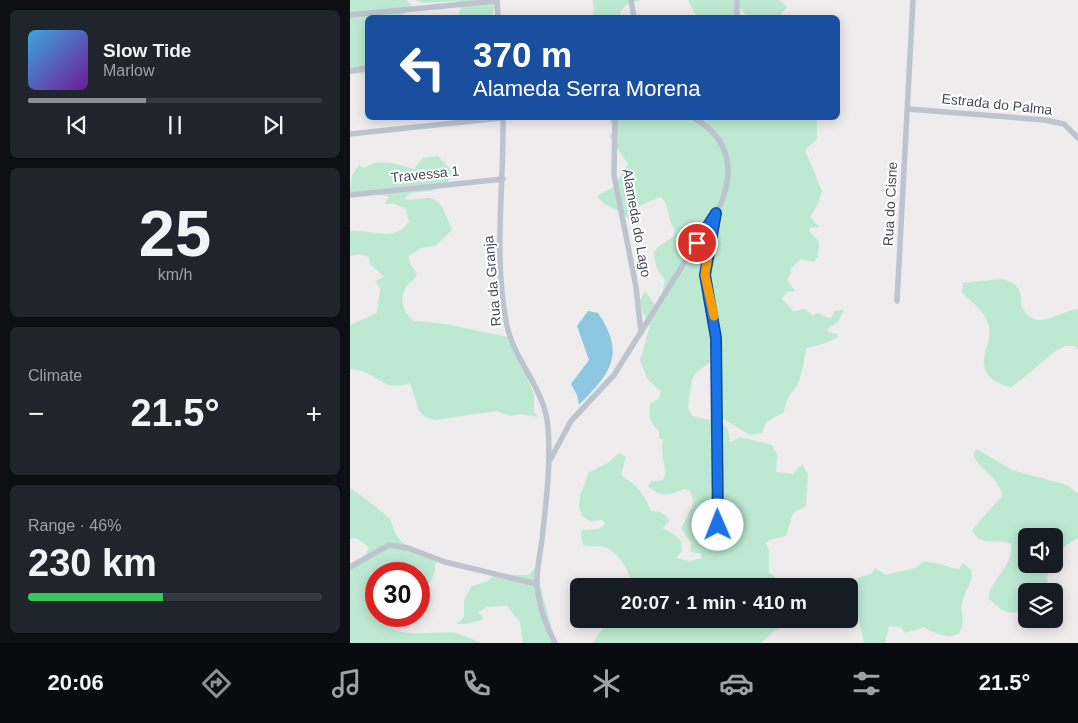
<!DOCTYPE html>
<html lang="en">
<head>
<meta charset="utf-8">
<style>
  :root { --surface:#171b24; --page:#20242c; --text:#f1f3f6; --muted:#9ea1a6; --line:#363941; --accent:#8c9099 }
  body { margin:0; font-family:Helvetica,sans-serif; background:var(--page); color:var(--text); height:100vh; display:flex; flex-direction:column; font-size:19px; white-space:nowrap }
  * { box-sizing:border-box; margin:0 }
  p { font-size:16px; color:var(--muted) }
  .icon { flex:none; width:28px; height:28px; fill:none; stroke:currentColor; stroke-width:2; stroke-linecap:round; stroke-linejoin:round }
  .map { position:relative; flex:1; overflow:hidden }
  .side { display:flex; flex-direction:column; gap:10px; padding:10px; background:#0d0f14; width:350px }
  .side>* { flex:none }
  .banner { position:absolute; left:15px; top:15px; width:475px; height:105px; border-radius:8px; box-shadow:0 2px 12px #0003; background:#1a4fa0; color:#fff; overflow:hidden }
  .tools { position:absolute; left:668px; top:528px; display:grid; gap:10px }
  .tools a { display:grid; place-items:center; width:45px; height:45px; border-radius:8px; background:var(--surface); box-shadow:0 2px 12px #0003; font-size:25px }
  .speed { position:absolute; left:15px; top:562px; display:flex; gap:10px; font-size:25px; font-weight:700; text-align:center }
  .speed>* { display:grid; place-content:center; width:65px; height:65px; border-radius:50%; background:var(--surface); box-shadow:0 2px 12px #0003; line-height:1 }
  .speed .limit { border:8px solid #d22; background:#fff; color:#111 }
  .pin { position:absolute; display:grid; place-items:center; width:42px; height:42px; color:#fff; margin:-21px; border:2px solid #fff; border-radius:50%; box-shadow:0 1px 5px #0007 }
  .me { position:absolute; width:55px; margin:-28px; rotate:359deg; stroke-linejoin:round; filter:drop-shadow(0 0 4px #0008) }
  .turn { display:flex; align-items:center; gap:18px; height:105px; padding:0 25px; font-size:22px }
  .turn .icon { width:65px; height:65px; stroke-width:2.5 }
  .turn b { display:block; font-size:35px; line-height:42px }
  .big { font-size:38px; font-weight:800; line-height:1.1 }
  .side .card { flex:1; display:flex; flex-direction:column; justify-content:center; gap:8px; min-width:0; padding:0 18px; border-radius:8px; background:var(--page) }
  .side .dial { align-items:center; gap:0 }
  .dial b { font-size:65px; line-height:1 }
  .song { display:flex; align-items:center; gap:15px }
  .cover { width:60px; height:60px; border-radius:8px; background:linear-gradient(135deg,hsl(200 70% 55%),hsl(280 70% 35%)) }
  .played { height:5px; border-radius:2px; background:linear-gradient(90deg,var(--accent) 40%,var(--line) 40%) }
  .keys { display:flex; justify-content:space-around; direction:ltr }
  .heat { display:flex; justify-content:space-between; align-items:center; font-size:28px; direction:ltr }
  .charge { height:8px; border-radius:4px; background:linear-gradient(90deg,#34c759 46%,var(--line) 0) }
  .trip { position:absolute; left:220px; top:578px; width:288px; height:50px; border-radius:8px; background:var(--surface); box-shadow:0 2px 12px #0003; font-weight:800; line-height:50px; text-align:center }
  .tabs { display:flex; height:80px; justify-content:space-around; align-items:center; background:#090b0e; color:var(--muted) }
  .tabs .icon { width:35px; height:35px }
  .tabs .active { color:var(--accent) }
  .tabs b { font-size:22px; color:var(--text) }
  main { display:flex; flex:1; min-height:0 }
  .map>svg:first-child { display:block }
</style>
</head>
<body>
<main>
<section class="side">
<div class="card">
<div class="song"><i class="cover"></i><div><b>Slow Tide</b><p>Marlow</p></div></div>
<div class="played"></div>
<div class="keys"><svg class="icon" aria-label="previous" viewBox="0 0 24 24"><path d="M18 5L8 12l10 7zM5 5v14"/></svg><svg class="icon" aria-label="pause" viewBox="0 0 24 24"><path d="M8 5v14M16 5v14"/></svg><svg class="icon" aria-label="next" viewBox="0 0 24 24"><path d="M6 5l10 7-10 7zM19 5v14"/></svg></div>
</div>
<div class="card dial"><b>25</b><p>km/h</p></div>
<div class="card"><p>Climate</p>
<div class="heat"><a>−</a><b class="big">21.5°</b><a>+</a></div>
</div>
<div class="card"><p>Range · 46%</p><b class="big">230 km</b><div class="charge"></div></div>
</section>
<div class="map">
<svg width="728" height="643" viewBox="0 0 728 643">
  <rect width="100%" height="100%" fill="#eeecec"/>
  <g fill="#bde9d3">
    <path d="M 0,0 L 56,0 L 62,5 C 52,22 35,17 18,18 L 17,73 L 0,74 Z"/>
    <path d="M 65,0 L 147,0 L 141,18 L 107,17 L 111,9 L 106,1 L 73,3 Z"/>
    <path d="M 243,0 L 290,0 L 276,5 L 270,12 L 272,18 L 244,17 Z"/>
    <path d="M 338,0 L 429,0 L 438,7 L 433,11 L 430,17 L 398,17 L 390,8 L 389,17 L 347,17 Z"/>
    <path d="M 259,118 L 467,118 L 467,139 L 455,150 L 472,191 L 468,204 L 460,217 L 469,227 L 460,228 L 459,231 L 469,242 L 468,256 L 464,262 L 451,259 L 441,268 L 441,273 L 437,280 L 445,291 L 437,292 L 432,299 L 443,311 L 455,309 L 463,316 L 467,313 L 479,318 L 482,317 L 484,311 L 494,310 L 488,322 L 477,329 L 479,332 L 487,334 L 488,337 C 483,341 462,348 456,348 C 455,357 451,381 446,387 C 436,399 438,396 434,412 L 416,422 L 412,433 L 400,435 L 372,418 L 370,384 L 372,365 L 369,356 L 347,372 L 342,379 L 338,407 L 342,416 L 369,422 L 378,429 L 380,442 L 390,437 L 422,445 L 427,454 L 426,472 L 443,474 L 452,464 L 458,474 L 456,506 L 443,513 L 436,536 L 419,540 L 416,543 L 419,551 L 419,573 L 438,586 L 271,586 L 280,585 C 283,573 266,550 254,547 C 247,545 240,548 233,545 L 231,535 L 232,530 L 249,529 L 256,524 L 252,520 L 240,521 L 232,516 C 224,499 235,488 238,473 L 258,463 L 269,453 L 276,457 L 271,475 C 289,487 293,492 301,511 L 310,512 L 318,517 L 319,522 L 312,528 L 325,535 L 331,541 L 332,551 L 326,558 L 340,561 L 352,558 L 350,553 L 341,552 L 341,543 L 331,529 L 344,502 L 340,491 L 335,489 C 320,495 310,498 298,486 L 302,481 L 313,480 C 319,469 309,456 313,440 L 309,438 L 309,431 C 299,423 299,417 300,404 L 309,398 L 311,391 L 298,380 L 290,361 L 300,325 L 288,304 L 295,291 L 305,305 L 310,302 L 315,280 L 308,271 L 303,254 L 308,247 L 323,237 L 325,230 C 316,219 321,207 311,197 L 283,208 L 278,218 C 268,209 256,207 248,198 L 248,195 L 264,187 L 278,164 L 259,136 L 265,130 Z"/>
    <path d="M 88,156 L 102,171 L 97,184 L 82,191 L 61,193 L 54,199 C 61,201 69,198 77,198 C 92,197 97,219 102,230 L 85,246 L 71,248 L 59,256 L 60,264 L 67,274 C 65,280 59,282 56,287 C 49,299 53,313 64,321 L 95,324 L 162,338 L 184,395 L 184,412 L 188,417 L 171,414 L 161,416 L 146,411 L 85,420 L 75,417 L 69,411 L 60,383 C 40,390 35,383 19,374 C 14,371 6,370 0,369 L 0,325 L 27,313 L 30,288 L 25,281 L 34,277 L 20,264 L 19,257 L 10,254 L 0,256 L 0,231 C 17,229 35,239 51,230 C 55,228 55,225 59,222 L 56,209 L 45,204 L 35,204 L 39,197 L 37,196 L 0,193 L 2,175 L 9,165 L 14,168 C 30,157 46,164 64,169 L 73,158 Z"/>
    <path d="M 651,279 C 666,282 673,290 671,305 C 686,335 705,312 728,309 L 728,350 L 724,346 L 715,346 L 707,350 L 662,387 C 654,386 648,384 641,378 C 624,361 643,345 639,326 C 636,312 622,302 612,293 L 613,283 Z"/>
    <path d="M 627,449 L 662,470 L 717,485 L 728,494 L 728,538 L 715,546 L 704,559 L 704,536 L 676,536 L 676,564 L 701,564 L 697,577 L 699,591 L 676,591 L 676,611 C 656,614 654,613 639,599 C 639,578 665,567 661,544 C 645,537 632,549 622,530 L 652,496 C 650,477 629,471 623,454 Z"/>
    <path d="M 0,488 C 3,489 38,516 40,519 C 43,526 44,534 50,540 C 61,549 75,554 88,559 C 84,564 86,569 84,575 C 82,578 74,594 71,596 L 76,604 L 73,609 L 69,606 L 69,574 L 26,574 L 26,616 L 41,616 C 32,643 89,629 105,633 C 114,635 123,640 131,643 L 0,643 L 0,566 L 16,554 L 19,547 L 6,538 L 0,539 Z"/>
    <path d="M 573,562 C 586,561 597,567 609,569 L 613,563 L 621,570 C 624,581 616,589 613,599 C 610,609 614,618 612,627 C 608,643 585,634 574,627 L 555,633 L 550,627 L 539,626 L 535,643 L 514,643 L 506,605 L 509,589 L 507,578 L 522,573 L 525,568 L 536,575 L 565,568 Z"/>
    <path d="M 185,568 L 206,643 L 173,643 L 170,622 L 157,606 L 137,607 L 128,612 L 134,618 L 132,620 L 115,624 L 107,624 L 114,617 L 114,600 L 122,586 L 138,581 L 145,574 L 179,575 Z"/>
    <path d="M 266,619 L 445,619 L 447,622 L 424,631 L 411,643 L 242,643 L 254,627 Z"/>
  </g>
  <path fill="#8ec7e2" d="M 238,311 L 248,313 C 276,354 261,373 229,405 L 227,395 L 221,384 L 239,360 L 227,326 Z"/>
  <g fill="none" stroke-linecap="round" stroke-linejoin="round">
    <g stroke="#bec4cd" stroke-width="5.5">
      <path d="M 147,0 L 148,18"/>
      <path d="M 281,0 L 284,18"/>
      <path d="M 387,0 L 387,18"/>
      <path d="M 0,15 L 146,1"/>
      <path d="M 0,71 L 18,68"/>
      <path d="M 558,109 L 695,120 L 714,124 L 728,138"/>
      <path d="M 153,118 C 154,187 143,257 157,326 C 165,362 195,389 198,427 C 201,465 196,502 192,540 C 190,555 186,571 187,586 C 189,606 196,626 205,643"/>
      <path d="M 265,118 L 264,175 L 286,287 L 291,333"/>
      <path d="M 0,134 L 151,118"/>
      <path d="M 0,195 L 153,179"/>
      <path d="M 365,218 L 355,275 L 366,338 L 368,541"/>
      <path d="M 547,301 L 563,0"/>
      <path d="M 200,460 L 221,421 L 264,375 L 371,204 C 385,168 379,138 344,118"/>
      <path d="M 0,567 L 39,545 L 58,548 L 95,562 L 187,584"/>
    </g>
  </g>
  <g fill="none" stroke-linecap="round" stroke-linejoin="round">
    <g stroke="#114b97" stroke-width="12">
      <path id="route" d="M 347,243 L 366,213 L 355,275 L 366,338 L 368,525"/>
    </g>
    <use href="#route" stroke="#1a73e8" stroke-width="9"/>
    <path stroke="#f59e0b" stroke-width="9" d="M 359,248 L 355,275 L 364,316"/>
  </g>
  <g text-anchor="middle" stroke-width="4" stroke-linejoin="round" paint-order="stroke">
    <g font-size="14" fill="#464d57" stroke="#fff">
      <text transform="translate(647 104) rotate(6)" y="5">Estrada do Palma</text>
      <text transform="translate(75 174) rotate(-6)" y="5">Travessa 1</text>
      <text transform="translate(540 204) rotate(-87)" y="5">Rua do Cisne</text>
      <text transform="translate(287 223) rotate(80)" y="5">Alameda do Lago</text>
      <text transform="translate(142 281) rotate(-95)" y="5">Rua da Granja</text>
    </g>
  </g>
</svg>
<div class="tools">
<a><svg class="icon" aria-label="sound" viewBox="0 0 24 24"><path d="M4 9h4l5-4v14l-5-4H4zM17 9q2 3 0 6"/></svg></a>
<a><svg class="icon" aria-label="layers" viewBox="0 0 24 24"><path d="M12 4l9 5-9 5-9-5zM3 14l9 5 9-5"/></svg></a>
</div>
<div class="speed"><div class="limit">30</div></div>
<div class="pin" style="left:347px;top:243px;background:#d93025"><svg class="icon" aria-label="arrive" viewBox="0 0 24 24"><path d="M6 21V4h12l-3 4 3 4H6"/></svg></div>
<svg class="me" style="left:368px;top:525px" viewBox="-20 -20 40 40"><circle r="19" fill="#fff"/><path d="M0-13L10 11 0 6-10 11z" fill="#1a73e8"/></svg>
<div class="trip">20:07 · 1 min · 410 m</div>
<div class="banner">
<div class="turn"><svg class="icon" aria-label="left" viewBox="0 0 24 24"><path d="M17 20v-9H6M10 6l-5 5 5 5"/></svg><div><b>370 m</b>Alameda Serra Morena</div></div>
</div>
</div>
</main>
<nav class="tabs">
<b>20:06</b>
<svg class="icon active" aria-label="directions" viewBox="0 0 24 24"><path d="M12 3l9 9-9 9-9-9zM9 14v-3h6M13 9l2 2-2 2"/></svg>
<svg class="icon" aria-label="music" viewBox="0 0 24 24"><path d="M9 18V5l10-2v13"/><circle cx="6" cy="18" r="3"/><circle cx="16" cy="16" r="3"/></svg>
<svg class="icon" aria-label="phone" viewBox="0 0 24 24"><path d="M5 4h4l2 5-3 2q2 4 5 5l2-3 5 2v4C11 20 4 13 5 4z"/></svg>
<svg class="icon" aria-label="climate" viewBox="0 0 24 24"><path d="M12 3v18M4 7l16 10M4 17L20 7"/></svg>
<svg class="icon" aria-label="car" viewBox="0 0 24 24"><path d="M5 17H2v-5l4-1 3-4h7l3 4 3 1v5h-3M9 17h6M6 11h13"/><circle cx="7" cy="17" r="2"/><circle cx="17" cy="17" r="2"/></svg>
<svg class="icon" aria-label="filters" viewBox="0 0 24 24"><path d="M4 7h16M4 17h16"/><circle cx="9" cy="7" r="2"/><circle cx="15" cy="17" r="2"/></svg>
<b>21.5°</b>
</nav>
</body>
</html>
